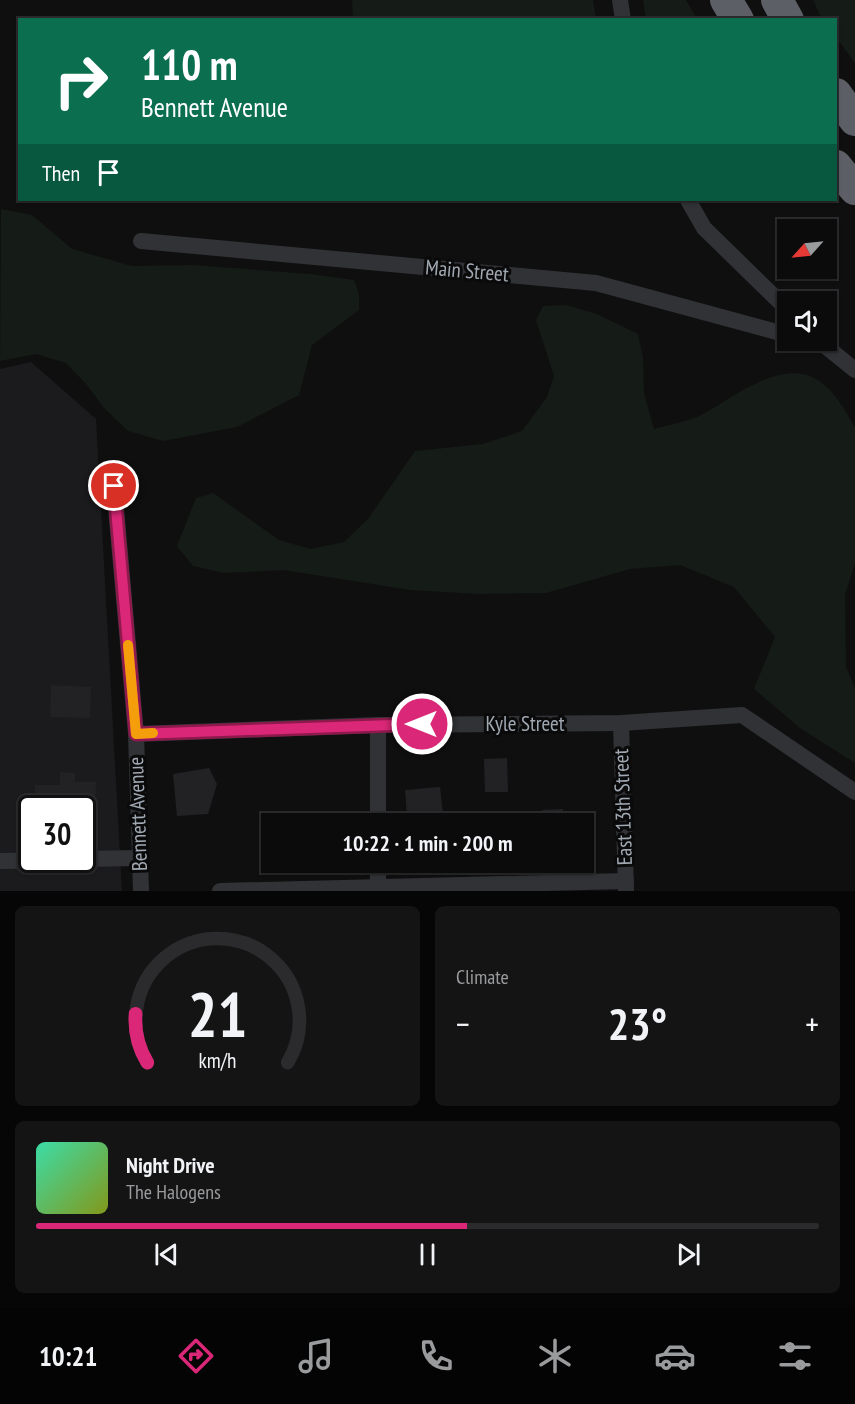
<!DOCTYPE html>
<html lang="en">
<head>
<meta charset="utf-8">
<style>
  :root { --surface:#0b0b0c; --page:#141415; --text:#f1f3f6; --muted:#9a9b9d; --line:#2b2b2d; --accent:#db2777 }
  body { margin:0; font-family:"PT Sans Narrow",sans-serif; background:var(--page); color:var(--text); height:100vh; display:flex; flex-direction:column; font-size:22px; white-space:nowrap }
  * { box-sizing:border-box; margin:0 }
  p { font-size:20px; color:var(--muted) }
  .icon { flex:none; width:33px; height:33px; fill:none; stroke:currentColor; stroke-width:2; stroke-linecap:round; stroke-linejoin:round }
  .map { position:relative; height:891px; overflow:hidden }
  .drawer { display:flex; flex-direction:column; gap:15px; padding:15px; background:#060607; flex:1 }
  .drawer>* { flex:none }
  .hud { position:absolute; left:18px; top:18px; width:819px; height:183px; border-radius:0px; box-shadow:0 2px 4px #0004,0 0 0 2px var(--line); background:#0b6e4f; color:#fff; overflow:hidden }
  .needle { width:39px; rotate:243deg }
  .fabs { position:absolute; left:777px; top:219px; display:grid; gap:12px }
  .fabs a { display:grid; place-items:center; width:60px; height:60px; border-radius:0px; background:var(--surface); box-shadow:0 2px 4px #0004,0 0 0 2px var(--line); font-size:30px }
  .speed { position:absolute; left:18px; top:795px; display:flex; gap:12px; font-size:30px; font-weight:700; text-align:center }
  .speed>* { display:grid; place-content:center; width:78px; height:78px; border-radius:50%; background:var(--surface); box-shadow:0 2px 4px #0004,0 0 0 2px var(--line); line-height:1 }
  .speed .limit { border:3px solid #111; border-radius:9px; background:#fff; color:#111 }
  .pin { position:absolute; display:grid; place-items:center; width:51px; height:51px; color:#fff; margin:-26px; border:3px solid #fff; border-radius:50%; box-shadow:0 2px 6px #0007 }
  .me { position:absolute; width:66px; margin:-33px; rotate:270deg; stroke-linejoin:round; filter:drop-shadow(0 0 4px #0008) }
  .turn { display:flex; align-items:center; gap:21px; height:126px; padding:0 24px; font-size:27px }
  .turn .icon { width:78px; height:78px; stroke-width:2.5 }
  .turn b { display:block; font-size:42px; line-height:51px }
  .then { display:flex; align-items:center; height:57px; padding:0 24px; background:#0003; gap:12px; font-size:22px }
  .big { font-size:45px; font-weight:600; line-height:1.1 }
  .drawer .tile { flex:1; display:flex; flex-direction:column; justify-content:center; gap:9px; min-width:0; padding:0 21px; border-radius:9px; background:var(--page) }
  .drawer .dial { align-items:center; gap:0 }
  .dial svg { height:156px; overflow:visible; fill:none; stroke:var(--line); stroke-width:7; stroke-linecap:round; text-anchor:middle }
  .dial text { fill:var(--text); stroke:none }
  .song { display:flex; align-items:center; gap:18px }
  .cover { width:72px; height:72px; border-radius:9px; background:linear-gradient(135deg,hsl(160 70% 55%),hsl(70 70% 35%)) }
  .played { height:6px; border-radius:3px; background:linear-gradient(90deg,var(--accent) 55%,var(--line) 55%) }
  .keys { display:flex; justify-content:space-around; direction:ltr }
  .heat { display:flex; justify-content:space-between; align-items:center; font-size:33px; direction:ltr }
  .drawer .tiles { flex:1; display:grid; gap:15px; grid-template-columns:1fr 1fr }
  .tile:last-child { grid-column:span 2 }
  .trip { position:absolute; left:261px; top:813px; width:333px; height:60px; border-radius:0px; background:var(--surface); box-shadow:0 2px 4px #0004,0 0 0 2px var(--line); font-weight:600; line-height:60px; text-align:center }
  .tabs { display:flex; height:96px; justify-content:space-around; align-items:center; background:#040405; color:var(--muted) }
  .tabs .icon { width:42px; height:42px }
  .tabs .selected { color:var(--accent) }
  .tabs b { font-size:27px; color:var(--text) }
  .map>svg:first-child { display:block }
</style>
</head>
<body>
<div class="map">
<svg width="855" height="891" viewBox="0 0 855 891">
  <rect width="100%" height="100%" fill="#0f0f10"/>
  <path fill="#1b1b1d" fill-rule="evenodd" d="M 31,362 L 96,419 L 122,891 L 0,891 L 0,369 ZM 32,808 L 82,808 L 82,860 L 32,860 Z"/>
  <g fill="#151b16">
    <path d="M 352,0 L 593,0 L 596,19 L 353,19 Z"/>
    <path d="M 643,0 L 686,0 L 697,19 L 646,19 Z"/>
    <path d="M 813,0 L 855,0 L 855,63 L 836,37 L 836,20 L 822,19 Z"/>
    <path d="M 1,209 L 32,215 L 72,249 L 132,266 L 194,265 L 310,274 L 354,280 L 359,294 L 359,310 L 312,345 L 299,395 L 237,427 L 163,441 L 128,431 L 104,408 L 87,385 L 66,363 L 36,354 L 0,361 Z"/>
    <path d="M 566,305 L 597,314 L 638,334 L 643,358 L 644,393 L 654,429 C 668,425 685,422 699,416 C 712,410 725,400 738,393 C 797,359 824,368 855,428 L 855,563 L 845,595 L 846,667 L 855,688 L 855,763 L 800,728 L 754,689 L 775,637 L 734,587 L 680,565 L 630,569 L 546,593 L 479,594 L 410,590 L 284,570 L 223,573 L 193,566 L 177,546 L 196,498 L 213,493 L 279,540 L 311,549 L 344,542 L 368,519 L 415,451 L 483,444 L 522,431 L 547,397 L 554,376 L 536,320 L 543,306 Z"/>
  </g>
  <g fill="#222224">
    <path d="M 51,685 L 91,687 L 90,718 L 50,717 Z"/>
    <path d="M 507,758 L 508,792 L 485,792 L 484,759 Z"/>
    <path d="M 209,768 L 217,784 L 208,814 L 177,816 L 173,774 Z"/>
    <path d="M 60,772 L 75,773 L 75,782 L 96,782 L 95,822 L 82,821 L 82,808 L 34,808 L 35,785 L 60,785 Z"/>
    <path d="M 440,787 L 443,814 L 407,816 L 405,790 Z"/>
    <path d="M 563,809 L 564,824 L 543,824 L 542,810 Z"/>
    <path d="M 510,815 L 510,824 L 487,824 L 486,816 Z"/>
  </g>
  <g fill="none" stroke-linecap="round" stroke-linejoin="round">
    <g stroke="#303235" stroke-width="16">
      <path d="M 620,0 L 623,20"/>
      <path d="M 688,200 L 704,228 L 788,310"/>
      <path d="M 141,241 L 596,283 L 788,335"/>
      <path d="M 818,340 L 855,370"/>
      <path d="M 114,486 L 136,734 L 141,891"/>
      <path d="M 621,723 L 626,890"/>
      <path d="M 378,725 L 378,824"/>
      <path d="M 136,734 L 378,725 L 621,723 L 742,715 L 855,792"/>
      <path d="M 82,859 L 139,858"/>
      <path d="M 0,861 L 79,860"/>
      <path d="M 378,862 L 378,891"/>
      <path d="M 220,891 L 626,881"/>
    </g>
    <g stroke="#5c6066" stroke-width="32">
      <path d="M 726,0 L 738,20"/>
      <path d="M 777,0 L 788,20"/>
      <path d="M 836,94 L 855,120"/>
      <path d="M 836,166 L 855,189"/>
    </g>
  </g>
  <g fill="none" stroke-linecap="round" stroke-linejoin="round">
    <g stroke="#8e194d" stroke-width="15">
      <path id="route" d="M 114,486 L 136,734 L 422,724"/>
    </g>
    <use href="#route" stroke="#db2777" stroke-width="10"/>
    <path stroke="#f59e0b" stroke-width="10" d="M 128,645 L 136,734 L 153,733"/>
  </g>
  <g text-anchor="middle" stroke-width="6" stroke-linejoin="round" paint-order="stroke">
    <g font-size="21" fill="#a0a8b2" stroke="#0a0a0b">
      <text transform="translate(467 271) rotate(5)" y="7">Main Street</text>
      <text x="525" y="731">Kyle Street</text>
      <text transform="translate(623 807) rotate(-92)" y="7">East 13th Street</text>
      <text transform="translate(138 814) rotate(-92)" y="7">Bennett Avenue</text>
    </g>
  </g>
</svg>
<div class="fabs">
<a><svg class="needle" viewBox="-14 -14 28 28"><path d="M0-13l5 13h-10z" fill="#e53935"/><path d="M0 13l5-13h-10z" fill="#9a9b9d"/></svg></a>
<a><svg class="icon" aria-label="sound" viewBox="0 0 24 24"><path d="M4 9h4l5-4v14l-5-4H4zM17 9q2 3 0 6"/></svg></a>
</div>
<div class="speed"><div class="limit">30</div></div>
<div class="pin" style="left:114px;top:486px;background:#d93025"><svg class="icon" aria-label="arrive" viewBox="0 0 24 24"><path d="M6 21V4h12l-3 4 3 4H6"/></svg></div>
<svg class="me" style="left:422px;top:724px" viewBox="-20 -20 40 40"><circle r="17" fill="#db2777" stroke="#fff" stroke-width="3"/><path d="M0-11L8 9 0 5-8 9z" fill="#fff"/></svg>
<div class="trip">10:22 · 1 min · 200 m</div>
<div class="hud">
<div class="turn"><svg class="icon" aria-label="right" viewBox="0 0 24 24"><path d="M7 20v-9h11M14 6l5 5-5 5"/></svg><div><b>110 m</b>Bennett Avenue</div></div>
<div class="then">Then<svg class="icon" aria-label="arrive" viewBox="0 0 24 24"><path d="M6 21V4h12l-3 4 3 4H6"/></svg></div>
</div>
</div>
<section class="drawer">
<div class="tiles">
<div class="tile dial"><svg viewBox="0 0 100 80">
<path d="M14 69A42 42 0 1 1 86 69"/>
<path d="M14 69A42 42 0 0 1 8 44" stroke="#db2777"/>
<text x="50" y="56" font-size="32" font-weight="700">21</text>
<text x="50" y="72" font-size="11">km/h</text>
</svg></div>
<div class="tile"><p>Climate</p>
<div class="heat"><a>−</a><b class="big">23°</b><a>+</a></div>
</div>
<div class="tile">
<div class="song"><i class="cover"></i><div><b>Night Drive</b><p>The Halogens</p></div></div>
<div class="played"></div>
<div class="keys"><svg class="icon" aria-label="previous" viewBox="0 0 24 24"><path d="M18 5L8 12l10 7zM5 5v14"/></svg><svg class="icon" aria-label="pause" viewBox="0 0 24 24"><path d="M8 5v14M16 5v14"/></svg><svg class="icon" aria-label="next" viewBox="0 0 24 24"><path d="M6 5l10 7-10 7zM19 5v14"/></svg></div>
</div>
</div>
</section>
<nav class="tabs">
<b>10:21</b>
<svg class="icon selected" aria-label="directions" viewBox="0 0 24 24"><path d="M12 3l9 9-9 9-9-9zM9 14v-3h6M13 9l2 2-2 2"/></svg>
<svg class="icon" aria-label="music" viewBox="0 0 24 24"><path d="M9 18V5l10-2v13"/><circle cx="6" cy="18" r="3"/><circle cx="16" cy="16" r="3"/></svg>
<svg class="icon" aria-label="phone" viewBox="0 0 24 24"><path d="M5 4h4l2 5-3 2q2 4 5 5l2-3 5 2v4C11 20 4 13 5 4z"/></svg>
<svg class="icon" aria-label="climate" viewBox="0 0 24 24"><path d="M12 3v18M4 7l16 10M4 17L20 7"/></svg>
<svg class="icon" aria-label="car" viewBox="0 0 24 24"><path d="M5 17H2v-5l4-1 3-4h7l3 4 3 1v5h-3M9 17h6M6 11h13"/><circle cx="7" cy="17" r="2"/><circle cx="17" cy="17" r="2"/></svg>
<svg class="icon" aria-label="filters" viewBox="0 0 24 24"><path d="M4 7h16M4 17h16"/><circle cx="9" cy="7" r="2"/><circle cx="15" cy="17" r="2"/></svg>
</nav>
</body>
</html>
